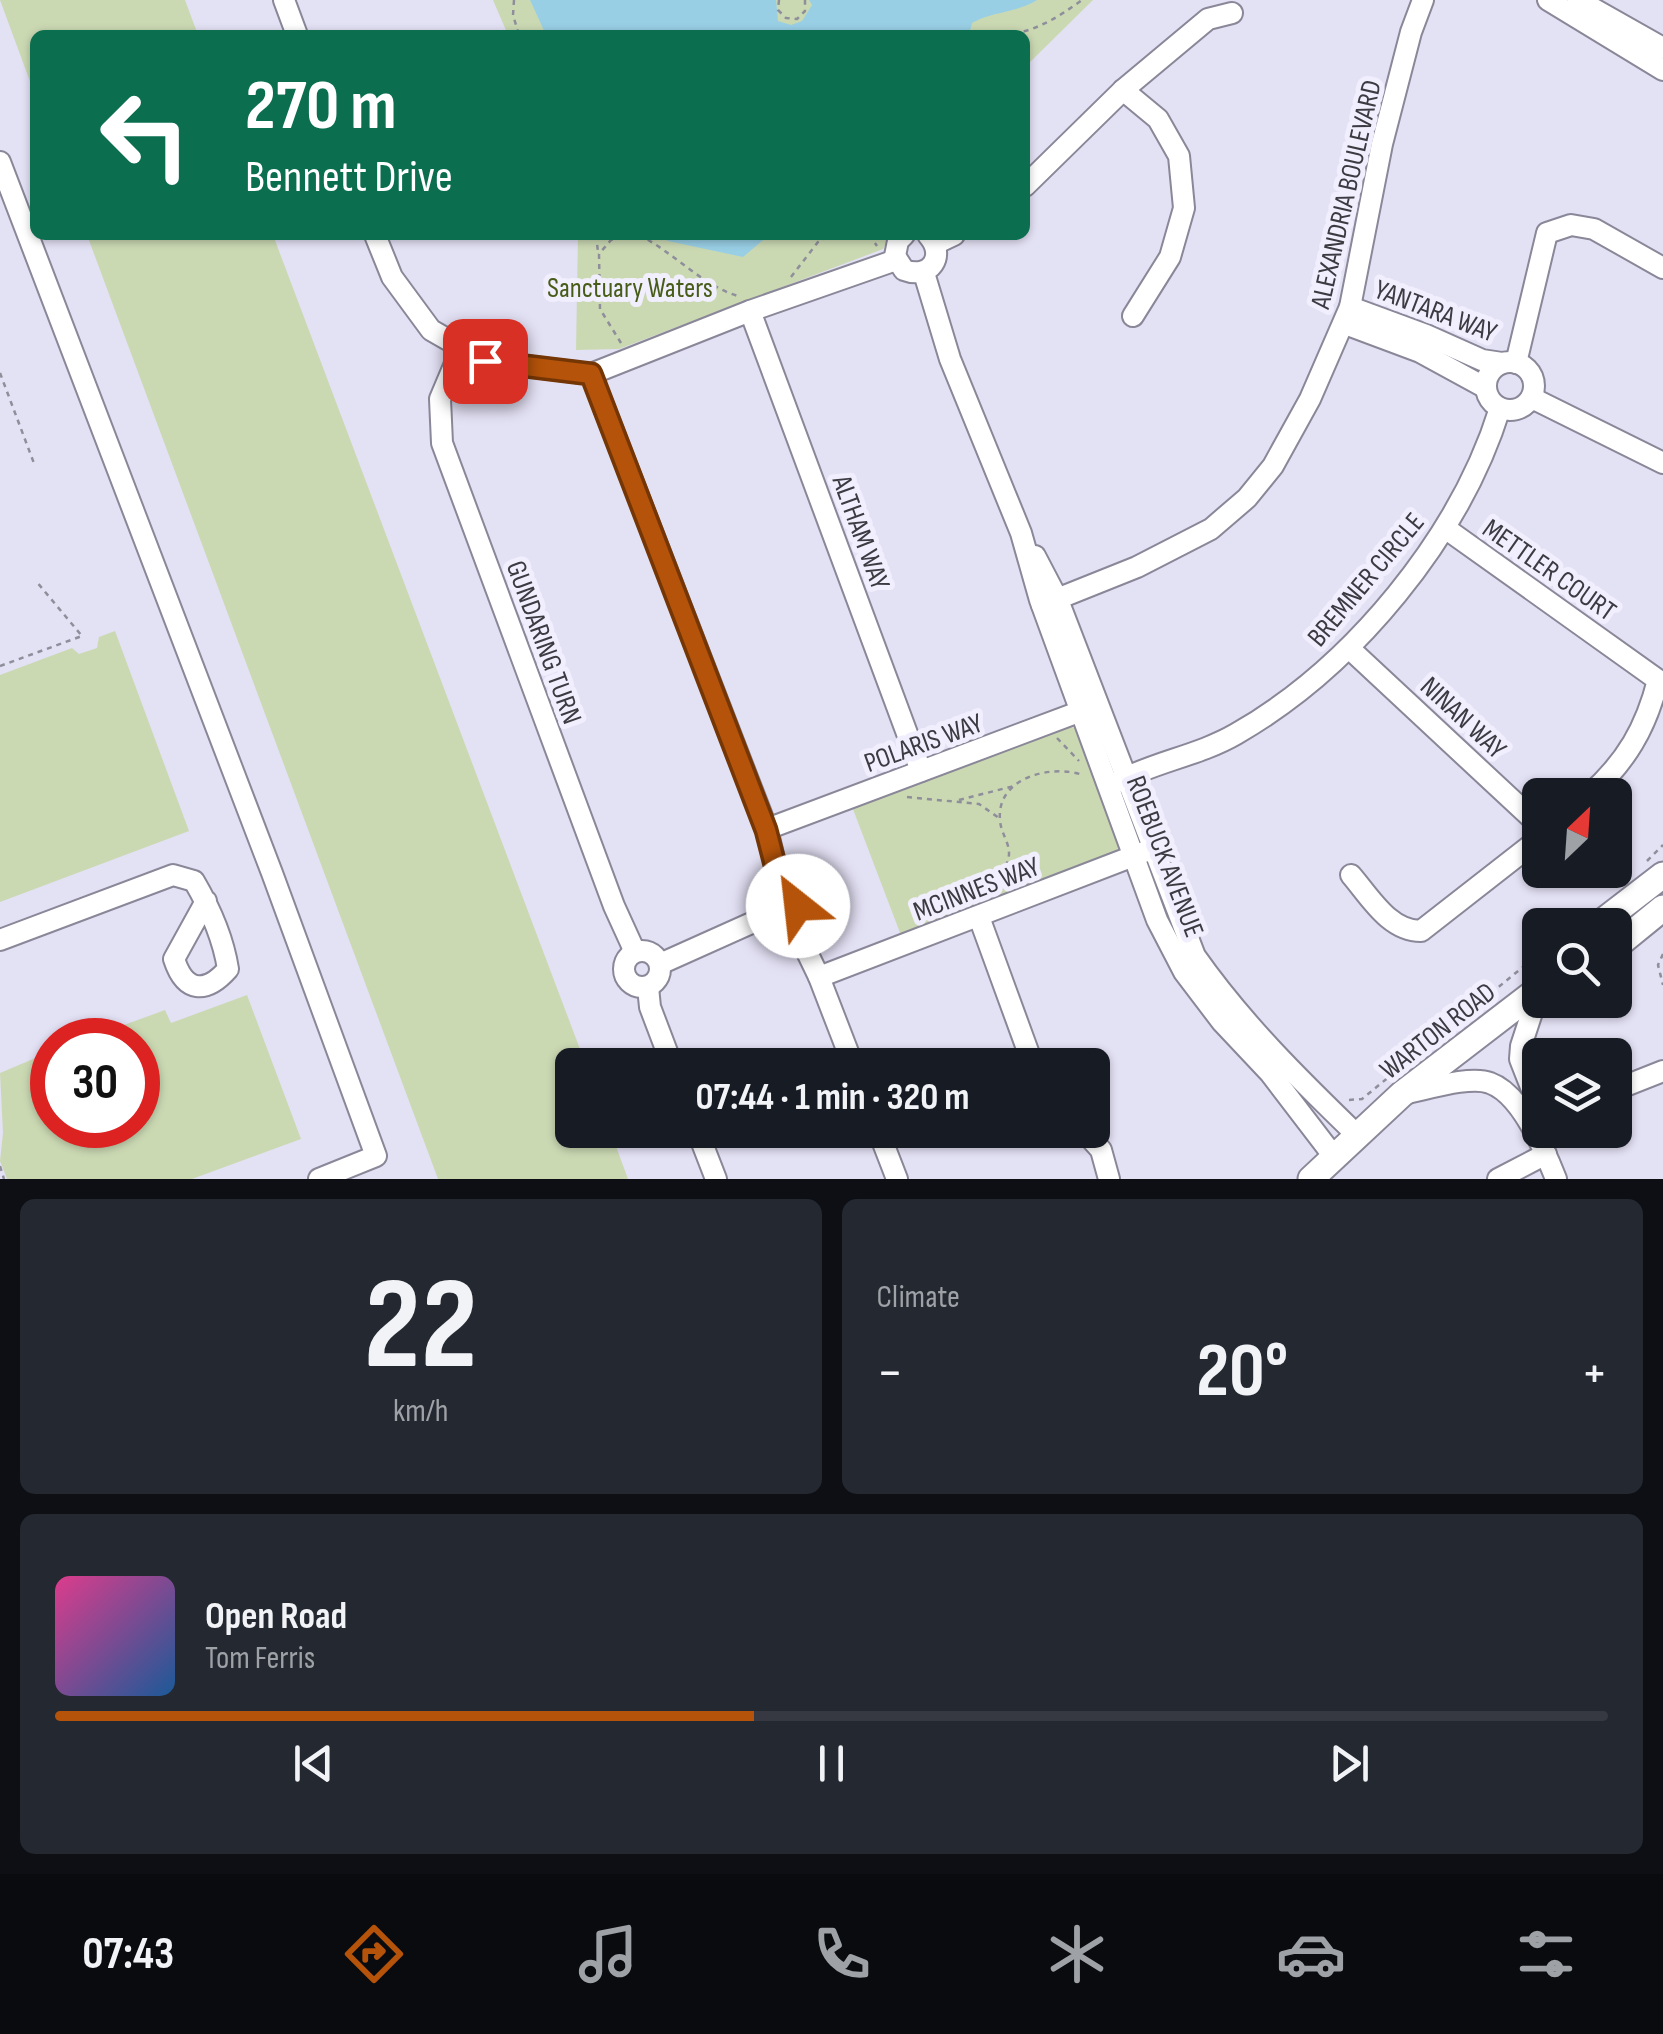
<!DOCTYPE html>
<html lang="en">
<head>
<meta charset="utf-8">
<style>
  :root { --surface:#171b24; --page:#242831; --text:#f1f3f6; --muted:#9ea1a6; --line:#363941; --accent:#b45309 }
  body { margin:0; font-family:"Sofia Sans Condensed",sans-serif; background:var(--page); color:var(--text); height:100vh; display:flex; flex-direction:column; font-size:38px; white-space:nowrap }
  * { box-sizing:border-box; margin:0 }
  p { font-size:32px; color:var(--muted) }
  .icon { flex:none; width:55px; height:55px; fill:none; stroke:currentColor; stroke-width:2; stroke-linecap:round; stroke-linejoin:round }
  .map { position:relative; height:1179px; overflow:hidden }
  .side { display:flex; flex-direction:column; gap:20px; padding:20px; background:#0d0f14; flex:1 }
  .side>* { flex:none }
  .top-card { position:absolute; left:30px; top:30px; width:1000px; height:210px; border-radius:15px; box-shadow:0 2px 8px #0004; background:#0b6e4f; color:#fff; overflow:hidden }
  .needle { width:65px; rotate:25deg }
  .fabs { position:absolute; left:1522px; top:778px; display:grid; gap:20px }
  .fabs a { display:grid; place-items:center; width:110px; height:110px; border-radius:15px; background:var(--surface); box-shadow:0 2px 8px #0004; font-size:50px }
  .speed { position:absolute; left:30px; top:1018px; display:flex; gap:20px; font-size:50px; font-weight:700; text-align:center }
  .speed>* { display:grid; place-content:center; width:130px; height:130px; border-radius:50%; background:var(--surface); box-shadow:0 2px 8px #0004; line-height:1 }
  .speed .limit { border:15px solid #d22; background:#fff; color:#111 }
  .pin { position:absolute; display:grid; place-items:center; width:85px; height:85px; color:#fff; margin:-42px; border-radius:20px; box-shadow:0 5px 15px #0006 }
  .me { position:absolute; width:110px; margin:-55px; rotate:331deg; stroke-linejoin:round; filter:drop-shadow(0 0 8px #0008) }
  .turn { display:flex; align-items:center; gap:35px; height:210px; padding:0 50px; font-size:45px }
  .turn .icon { width:130px; height:130px; stroke-width:2.5 }
  .turn b { display:block; font-size:70px; line-height:85px }
  .big { font-size:75px; font-weight:700; line-height:1.1 }
  .side .tile { flex:1; display:flex; flex-direction:column; justify-content:center; gap:15px; min-width:0; padding:0 35px; border-radius:15px; background:var(--page) }
  .side .dial { align-items:center; gap:0 }
  .dial b { font-size:130px; line-height:1 }
  .song { display:flex; align-items:center; gap:30px }
  .cover { width:120px; height:120px; border-radius:15px; background:linear-gradient(135deg,hsl(330 70% 55%),hsl(210 70% 35%)) }
  .played { height:10px; border-radius:5px; background:linear-gradient(90deg,var(--accent) 45%,var(--line) 45%) }
  .keys { display:flex; justify-content:space-around; direction:ltr }
  .heat { display:flex; justify-content:space-between; align-items:center; font-size:55px; direction:ltr }
  .side .tiles { flex:1; display:grid; gap:20px; grid-template-columns:1fr 1fr }
  .tile:last-child { grid-column:span 2 }
  .trip { position:absolute; left:555px; top:1048px; width:555px; height:100px; border-radius:15px; background:var(--surface); box-shadow:0 2px 8px #0004; font-weight:700; line-height:100px; text-align:center }
  .menu { display:flex; height:160px; justify-content:space-around; align-items:center; background:#090b0e; color:var(--muted) }
  .menu .icon { width:70px; height:70px }
  .menu .on { color:var(--accent) }
  .menu b { font-size:45px; color:var(--text) }
  .map>svg:first-child { display:block }
</style>
</head>
<body>
<div class="map">
<svg width="1663" height="1179" viewBox="0 0 1663 1179">
  <rect width="100%" height="100%" fill="#e3e1f4"/>
  <g fill="#cbd9b3">
    <path d="M 0,0 L 185,0 L 198,35 L 35,35 L 35,95 Z"/>
    <path d="M 493,0 L 1093,0 L 1025,67 L 1025,35 L 508,35 Z"/>
    <path d="M 87,235 L 273,235 L 586,1065 L 572,1065 L 572,1130 L 610,1130 L 628,1179 L 438,1179 Z"/>
    <path d="M 578,235 L 891,235 L 883,249 L 619,349 L 576,350 Z"/>
    <path d="M 115,631 L 189,831 L 0,902 L 0,675 L 72,648 L 79,654 L 97,648 L 99,637 Z"/>
    <path d="M 1060,725 L 1075,728 L 1083,737 L 1120,842 L 1116,853 L 902,938 L 851,804 L 953,765 L 960,768 L 997,754 L 1002,747 Z"/>
    <path d="M 247,995 L 301,1139 L 192,1179 L 7,1179 L 0,1161 L 3,1133 L 0,1073 L 52,1051 L 52,1125 L 138,1125 L 138,1040 L 83,1040 L 165,1010 L 171,1023 Z"/>
  </g>
  <g fill="#99cfe5">
    <path d="M 530,0 L 776,0 L 778,21 L 791,25 L 802,21 L 812,5 L 809,0 L 1037,0 C 1017,13 993,11 972,23 L 969,35 L 546,35 Z"/>
    <path d="M 656,235 L 769,235 L 743,257 L 668,241 Z"/>
  </g>
  <g fill="none" stroke-linecap="round" stroke-linejoin="round">
    <g stroke="#898798" stroke-width="24">
      <g id="minor">
        <path d="M 284,0 L 297,35"/>
        <path d="M 1548,0 L 1663,70"/>
        <path d="M 1578,0 L 1663,48"/>
        <path d="M 1123,90 L 1158,119 L 1179,156 L 1184,208 L 1170,257 L 1133,316"/>
        <path d="M 0,162 L 272,873 L 376,1156 L 319,1179"/>
        <path d="M 1025,186 L 1123,90 L 1208,19 L 1232,13"/>
        <path d="M 375,235 L 392,277 L 431,330 L 485,361 L 591,374 L 750,311 L 896,260"/>
        <path d="M 904,235 L 898,241 L 895,256 L 904,270 C 930,280 947,256 928,235"/>
        <path d="M 935,244 L 954,235"/>
        <path d="M 924,273 L 950,359 L 1021,533 L 1040,600 L 1157,920 L 1184,972 L 1222,1022 L 1270,1073 L 1335,1158"/>
        <path d="M 1350,307 L 1426,335 L 1482,360 L 1502,363"/>
        <path d="M 750,311 L 921,771"/>
        <path d="M 1345,324 L 1420,352 L 1486,388"/>
        <path d="M 462,347 L 440,399 L 442,443 L 614,906 L 635,952"/>
        <circle cx="1510" cy="386" r="24"/>
        <path d="M 1516,363 L 1547,233 L 1571,225 L 1594,229 L 1663,268"/>
        <path d="M 591,374 L 767,829 L 782,892"/>
        <path d="M 1532,398 L 1663,463"/>
        <path d="M 1445,528 L 1658,680 C 1646,728 1626,762 1589,795"/>
        <path d="M 1035,556 L 1058,600 L 1195,956 C 1242,1023 1300,1080 1359,1137"/>
        <path d="M 1042,605 L 1137,567 L 1211,529 L 1247,498 L 1273,466 L 1310,399 L 1350,307 L 1382,144 L 1411,32 L 1423,0"/>
        <path d="M 1350,649 L 1540,826"/>
        <path d="M 1115,783 C 1153,762 1198,756 1236,734 C 1353,667 1460,537 1500,408"/>
        <path d="M 767,829 L 1092,707"/>
        <path d="M 1351,875 C 1370,897 1389,931 1421,931 L 1540,838"/>
        <circle cx="781" cy="908" r="16"/>
        <path d="M 979,917 L 1033,1065"/>
        <path d="M 792,921 L 819,977 L 853,1065"/>
        <path d="M 0,940 L 173,875 L 194,881 C 211,910 223,937 228,969 C 206,994 185,993 174,959 L 206,901"/>
        <circle cx="642" cy="969" r="18"/>
        <path d="M 660,964 L 767,916"/>
        <path d="M 819,977 L 1144,852"/>
        <path d="M 648,987 L 650,1007 L 672,1065"/>
        <path d="M 1540,988 L 1521,1046 L 1520,1059 L 1540,1110"/>
        <path d="M 1615,1090 L 1663,1071"/>
        <path d="M 1403,1094 C 1425,1090 1470,1075 1490,1083 C 1521,1094 1545,1151 1556,1179"/>
        <path d="M 697,1130 L 716,1179"/>
        <path d="M 878,1130 L 897,1179"/>
        <path d="M 1083,1130 L 1101,1150 L 1109,1179"/>
        <path d="M 1498,1179 L 1546,1154"/>
      </g>
    </g>
    <g stroke="#898798" stroke-width="29">
      <g id="major">
        <path d="M 1598,925 L 1663,875"/>
        <path d="M 1615,947 L 1663,908"/>
        <path d="M 1311,1179 L 1402,1094 L 1540,988"/>
      </g>
    </g>
    <g stroke="#8f8e9b" stroke-width="2.5" stroke-dasharray="5 5" stroke-linecap="butt">
      <path d="M 514,0 L 513,15 L 519,35"/>
      <path d="M 779,0 L 778,10 L 786,18 L 797,19 L 805,11 L 805,0"/>
      <path d="M 1004,35 C 1035,32 1057,18 1082,0"/>
      <path d="M 596,235 L 598,252"/>
      <path d="M 639,235 C 673,252 703,286 738,296"/>
      <path d="M 869,235 L 877,246"/>
      <path d="M 791,277 L 818,242 L 830,235"/>
      <path d="M 621,343 L 600,309 L 599,254 L 611,240 L 625,235"/>
      <path d="M 0,373 L 35,466"/>
      <path d="M 0,666 L 82,636 L 36,581"/>
      <path d="M 1057,738 L 1079,761"/>
      <path d="M 907,797 L 979,804 L 999,818"/>
      <path d="M 959,800 L 1014,786"/>
      <path d="M 1647,861 L 1663,845"/>
      <path d="M 950,907 C 969,894 995,888 1006,865 C 1015,847 1001,837 1000,820 C 996,777 1052,764 1083,775"/>
      <path d="M 1663,954 L 1658,965 L 1663,985"/>
      <path d="M 1349,1100 L 1362,1099 L 1540,953"/>
      <path d="M 0,1166 L 4,1179"/>
    </g>
    <use href="#minor" stroke="#fff" stroke-width="20"/>
    <use href="#major" stroke="#fff" stroke-width="25"/>
  </g>
  <g fill="none" stroke-linecap="round" stroke-linejoin="round">
    <g stroke="#753606" stroke-width="25">
      <path id="route" d="M 485,361 L 591,374 L 766,830 L 782,892 L 792,896 L 798,906"/>
    </g>
    <use href="#route" stroke="#b45309" stroke-width="18"/>
  </g>
  <g text-anchor="middle" stroke-width="10" stroke-linejoin="round" paint-order="stroke">
    <g font-size="28" fill="#3c3b42" stroke="#f1effe">
      <text transform="translate(1345 194) rotate(-77)" y="10">ALEXANDRIA BOULEVARD</text>
      <text transform="translate(1436 310) rotate(21)" y="10">YANTARA WAY</text>
      <text transform="translate(862 532) rotate(70)" y="10">ALTHAM WAY</text>
      <text transform="translate(1550 569) rotate(35)" y="10">METTLER COURT</text>
      <text transform="translate(1365 579) rotate(-50)" y="10">BREMNER CIRCLE</text>
      <text transform="translate(545 642) rotate(70)" y="10">GUNDARING TURN</text>
      <text transform="translate(1464 717) rotate(43)" y="10">NINAN WAY</text>
      <text transform="translate(923 742) rotate(-20)" y="10">POLARIS WAY</text>
      <text transform="translate(1166 856) rotate(69)" y="10">ROEBUCK AVENUE</text>
      <text transform="translate(976 888) rotate(-21)" y="10">MCINNES WAY</text>
      <text transform="translate(1437 1030) rotate(-38)" y="10">WARTON ROAD</text>
    </g>
    <g font-size="28" fill="#485c19" stroke="#f1effe">
      <text x="630" y="297">Sanctuary Waters</text>
    </g>
  </g>
</svg>
<div class="fabs">
<a><svg class="needle" viewBox="-14 -14 28 28"><path d="M0-13l5 13h-10z" fill="#e53935"/><path d="M0 13l5-13h-10z" fill="#9ea1a6"/></svg></a>
<a><svg class="icon" aria-label="search" viewBox="0 0 24 24"><circle cx="10" cy="10" r="6"/><path d="M15 15l6 6"/></svg></a>
<a><svg class="icon" aria-label="layers" viewBox="0 0 24 24"><path d="M12 4l9 5-9 5-9-5zM3 14l9 5 9-5"/></svg></a>
</div>
<div class="speed"><div class="limit">30</div></div>
<div class="pin" style="left:485px;top:361px;background:#d93025"><svg class="icon" aria-label="arrive" viewBox="0 0 24 24"><path d="M6 21V4h12l-3 4 3 4H6"/></svg></div>
<svg class="me" style="left:798px;top:906px" viewBox="-20 -20 40 40"><circle r="19" fill="#fff"/><path d="M0-13L10 11 0 6-10 11z" fill="#b45309"/></svg>
<div class="trip">07:44 · 1 min · 320 m</div>
<div class="top-card">
<div class="turn"><svg class="icon" aria-label="left" viewBox="0 0 24 24"><path d="M17 20v-9H6M10 6l-5 5 5 5"/></svg><div><b>270 m</b>Bennett Drive</div></div>
</div>
</div>
<section class="side">
<div class="tiles">
<div class="tile dial"><b>22</b><p>km/h</p></div>
<div class="tile"><p>Climate</p>
<div class="heat"><a>−</a><b class="big">20°</b><a>+</a></div>
</div>
<div class="tile">
<div class="song"><i class="cover"></i><div><b>Open Road</b><p>Tom Ferris</p></div></div>
<div class="played"></div>
<div class="keys"><svg class="icon" aria-label="previous" viewBox="0 0 24 24"><path d="M18 5L8 12l10 7zM5 5v14"/></svg><svg class="icon" aria-label="pause" viewBox="0 0 24 24"><path d="M8 5v14M16 5v14"/></svg><svg class="icon" aria-label="next" viewBox="0 0 24 24"><path d="M6 5l10 7-10 7zM19 5v14"/></svg></div>
</div>
</div>
</section>
<nav class="menu">
<b>07:43</b>
<svg class="icon on" aria-label="directions" viewBox="0 0 24 24"><path d="M12 3l9 9-9 9-9-9zM9 14v-3h6M13 9l2 2-2 2"/></svg>
<svg class="icon" aria-label="music" viewBox="0 0 24 24"><path d="M9 18V5l10-2v13"/><circle cx="6" cy="18" r="3"/><circle cx="16" cy="16" r="3"/></svg>
<svg class="icon" aria-label="phone" viewBox="0 0 24 24"><path d="M5 4h4l2 5-3 2q2 4 5 5l2-3 5 2v4C11 20 4 13 5 4z"/></svg>
<svg class="icon" aria-label="climate" viewBox="0 0 24 24"><path d="M12 3v18M4 7l16 10M4 17L20 7"/></svg>
<svg class="icon" aria-label="car" viewBox="0 0 24 24"><path d="M5 17H2v-5l4-1 3-4h7l3 4 3 1v5h-3M9 17h6M6 11h13"/><circle cx="7" cy="17" r="2"/><circle cx="17" cy="17" r="2"/></svg>
<svg class="icon" aria-label="filters" viewBox="0 0 24 24"><path d="M4 7h16M4 17h16"/><circle cx="9" cy="7" r="2"/><circle cx="15" cy="17" r="2"/></svg>
</nav>
</body>
</html>
